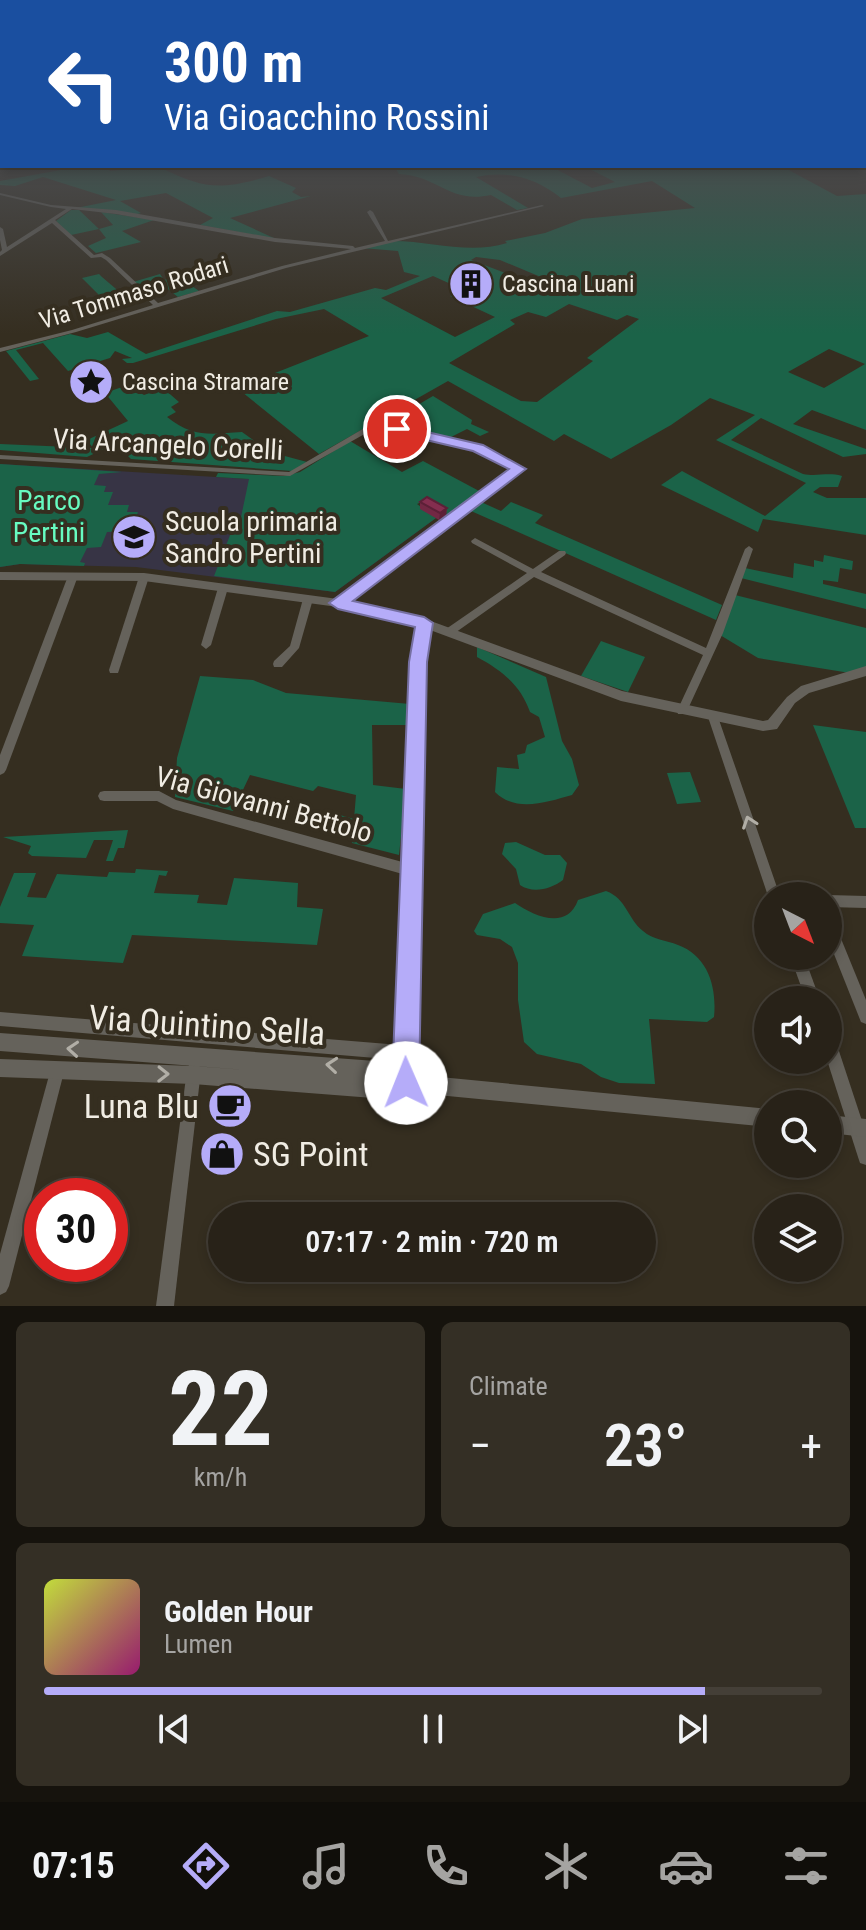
<!DOCTYPE html>
<html lang="en">
<head>
<meta charset="utf-8">
<style>
  :root { --surface:#282218; --page:#342f25; --text:#f1f3f6; --muted:#a5a4a2; --line:#443f37; --accent:#b5acf9 }
  body { margin:0; font-family:"Roboto Condensed",sans-serif; background:var(--page); color:var(--text); height:100vh; display:flex; flex-direction:column; font-size:30px; white-space:nowrap }
  * { box-sizing:border-box; margin:0 }
  p { font-size:26px; color:var(--muted) }
  .icon { flex:none; width:44px; height:44px; fill:none; stroke:currentColor; stroke-width:2; stroke-linecap:round; stroke-linejoin:round }
  .map { position:relative; height:1306px; overflow:hidden }
  .details { display:flex; flex-direction:column; gap:16px; padding:16px; background:#16130d; flex:1 }
  .details>* { flex:none }
  .guide { position:absolute; left:0px; top:0px; width:866px; height:168px; box-shadow:0 4px 12px #0003,0 0 0 2px var(--line); background:#1a4fa0; color:#fff; overflow:hidden }
  .needle { width:52px; rotate:138deg }
  .controls { position:absolute; left:754px; top:882px; display:grid; gap:16px }
  .controls a { display:grid; place-items:center; width:88px; height:88px; border-radius:50%; background:var(--surface); box-shadow:0 4px 12px #0003,0 0 0 2px var(--line); font-size:40px }
  .speed { position:absolute; left:24px; top:1178px; display:flex; gap:16px; font-size:40px; font-weight:700; text-align:center }
  .speed>* { display:grid; place-content:center; width:104px; height:104px; border-radius:50%; background:var(--surface); box-shadow:0 4px 12px #0003,0 0 0 2px var(--line); line-height:1 }
  .speed .limit { border:12px solid #d22; background:#fff; color:#111 }
  .pin { position:absolute; display:grid; place-items:center; width:68px; height:68px; color:#fff; margin:-34px; border:4px solid #fff; border-radius:50%; box-shadow:0 2px 8px #0007 }
  .me { position:absolute; width:88px; margin:-44px; rotate:359deg; stroke-linejoin:round; filter:drop-shadow(0 0 6px #0008) }
  .turn { display:flex; align-items:center; gap:28px; height:168px; padding:0 32px; font-size:36px }
  .turn .icon { width:104px; height:104px; stroke-width:2.5 }
  .turn b { display:block; font-size:56px; line-height:68px }
  .big { font-size:60px; font-weight:600; line-height:1.1 }
  .details .tile { flex:1; display:flex; flex-direction:column; justify-content:center; gap:12px; min-width:0; padding:0 28px; border-radius:12px; background:var(--page) }
  .details .dial { align-items:center; gap:0 }
  .dial b { font-size:104px; line-height:1 }
  .song { display:flex; align-items:center; gap:24px }
  .cover { width:96px; height:96px; border-radius:12px; background:linear-gradient(135deg,hsl(70 70% 55%),hsl(320 70% 35%)) }
  .played { height:8px; border-radius:4px; background:linear-gradient(90deg,var(--accent) 85%,var(--line) 85%) }
  .keys { display:flex; justify-content:space-around; direction:ltr }
  .heat { display:flex; justify-content:space-between; align-items:center; font-size:44px; direction:ltr }
  .details .tiles { flex:1; display:grid; gap:16px; grid-template-columns:1fr 1fr }
  .tile:last-child { grid-column:span 2 }
  .trip { position:absolute; left:208px; top:1202px; width:448px; height:80px; border-radius:40px; background:var(--surface); box-shadow:0 4px 12px #0003,0 0 0 2px var(--line); font-weight:600; line-height:80px; text-align:center }
  .tab-bar { display:flex; height:128px; justify-content:space-around; align-items:center; background:#100e0a; color:var(--muted) }
  .tab-bar .icon { width:56px; height:56px }
  .tab-bar .current { color:var(--accent) }
  .tab-bar b { font-size:36px; color:var(--text) }
  .map>svg:first-child { display:block }
</style>
</head>
<body>
<div class="map">
<svg width="866" height="1306" viewBox="0 0 866 1306">
  <rect width="100%" height="100%" fill="#352e20"/>
  <path fill="#373445" d="M 0,464 L 249,479 L 421,508 L 436,518 L 335,592 L 136,567 L 20,564 L 0,567 Z"/>
  <g fill="#1b6348" fill-rule="evenodd">
    <path d="M 83,166 L 102,166 L 110,171 L 176,166 L 163,169 C 204,188 218,191 269,176 L 296,188 L 292,192 L 301,197 L 311,196 L 230,218 L 276,239 L 200,225 L 213,218 L 166,193 L 120,201 L 141,213 L 134,215 L 76,208 L 116,200 L 43,177 L 15,186 L 0,185 L 0,181 Z"/>
    <path d="M 394,166 L 550,166 L 592,188 L 615,182 L 584,166 L 801,166 L 785,168 L 837,196 L 866,194 L 866,430 L 812,410 L 793,424 L 866,449 L 866,454 L 843,457 L 761,418 L 731,440 L 803,474 C 817,477 827,472 842,476 L 838,487 L 820,487 L 813,492 L 827,498 L 866,498 L 866,535 L 763,519 L 758,532 L 661,485 L 682,471 L 765,516 L 806,483 L 716,440 L 755,415 L 710,398 L 671,425 L 611,459 L 564,434 L 554,441 L 448,381 L 319,454 L 237,388 L 369,336 L 324,309 L 276,319 L 133,363 L 127,363 L 122,359 L 132,358 L 115,351 L 110,358 L 68,371 L 43,343 L 16,350 L 39,379 L 30,381 L 6,351 L 70,334 L 87,338 L 108,332 L 146,354 L 277,311 L 290,312 L 375,288 L 386,290 L 420,276 L 404,272 L 398,251 L 362,248 C 372,245 383,241 393,241 C 432,241 469,255 507,243 L 505,241 L 545,233 L 582,219 L 695,208 L 652,181 L 561,198 C 536,178 509,170 476,177 L 528,208 L 517,210 L 491,195 C 449,204 439,176 399,174 ZM 476,257 L 500,260 L 560,285 L 550,290 L 471,260 ZM 433,276 L 464,290 L 450,296 L 495,317 L 455,337 L 381,298 ZM 569,304 L 617,320 L 627,315 L 639,319 L 587,358 L 593,361 L 537,402 L 521,401 L 449,363 L 515,324 L 510,320 L 528,312 L 546,317 ZM 829,349 L 865,364 L 824,388 L 788,372 Z"/>
    <path d="M 71,210 L 79,210 L 99,229 L 113,225 L 101,212 L 154,220 L 122,231 L 141,242 L 96,253 L 88,246 L 106,238 L 99,229 L 71,235 L 56,221 Z"/>
    <path d="M 99,274 L 102,277 L 129,300 L 110,306 L 82,278 Z"/>
    <path d="M 160,274 L 164,280 L 178,276 L 199,291 L 178,297 L 159,282 L 138,287 L 133,282 Z"/>
    <path d="M 122,387 L 131,394 L 139,392 L 144,395 L 163,388 L 179,402 L 171,407 L 176,412 L 167,417 C 193,438 211,434 242,432 L 270,452 L 307,462 L 292,471 L 131,459 L 128,456 L 145,444 L 139,438 L 129,437 L 87,457 L 0,450 L 0,444 L 93,448 L 87,440 L 128,421 L 105,393 Z"/>
    <path d="M 433,396 L 472,420 L 471,424 L 489,432 L 480,436 L 467,429 L 449,438 L 406,426 L 385,424 Z"/>
    <path d="M 350,441 L 402,472 L 423,461 L 481,492 L 450,516 L 424,501 L 417,504 L 436,518 L 335,592 L 214,576 L 234,525 L 230,522 L 240,522 L 249,479 L 216,477 L 218,473 L 284,476 L 300,472 Z"/>
    <path d="M 0,464 L 122,472 L 99,474 L 94,485 L 106,486 L 104,492 L 113,492 L 108,505 L 129,505 L 127,512 L 138,512 L 131,531 L 107,532 L 101,547 L 87,548 L 80,562 L 85,563 L 84,566 L 20,564 L 0,567 Z"/>
    <path d="M 481,502 L 501,511 L 511,502 L 543,515 L 535,523 L 722,605 L 716,620 L 471,511 Z"/>
    <path d="M 824,555 L 853,561 L 852,570 L 840,568 L 838,582 L 823,580 L 823,584 L 866,594 L 866,609 L 741,578 L 745,568 L 793,578 L 794,563 L 814,567 L 814,560 L 823,562 Z"/>
    <path d="M 735,595 L 866,628 L 866,668 L 850,673 L 758,658 L 720,635 Z"/>
    <path d="M 601,641 L 645,657 L 628,692 L 581,676 Z"/>
    <path d="M 477,647 L 546,677 L 562,741 L 572,759 L 579,785 L 572,795 C 547,802 516,813 495,792 L 497,767 L 519,769 L 517,755 L 525,753 L 527,745 L 545,737 L 539,717 L 530,712 C 521,686 503,671 477,657 Z"/>
    <path d="M 200,676 L 253,680 L 286,693 L 410,704 L 410,725 L 372,725 L 373,785 L 406,789 L 399,855 L 352,843 L 349,827 L 340,815 L 354,819 L 356,795 L 318,786 L 313,791 L 250,775 L 233,811 L 175,797 L 177,758 Z"/>
    <path d="M 813,725 L 866,732 L 866,828 L 855,828 Z"/>
    <path d="M 690,772 L 701,802 L 677,804 L 667,773 Z"/>
    <path d="M 128,830 L 124,848 L 118,848 L 113,861 L 106,861 L 113,840 L 94,840 L 86,858 L 32,856 L 28,853 L 31,846 L 3,837 Z"/>
    <path d="M 516,842 L 545,855 L 560,855 L 567,863 L 563,880 C 551,889 533,894 520,885 L 516,869 L 502,854 L 505,843 Z"/>
    <path d="M 136,869 L 168,871 L 166,876 L 159,875 L 154,893 L 199,895 L 197,903 L 227,905 L 234,878 L 298,883 L 297,907 L 323,909 L 317,945 L 132,935 L 123,963 L 22,956 L 34,925 L 0,923 L 0,907 L 14,873 L 36,873 L 27,897 L 46,898 L 57,874 L 107,877 L 109,872 L 135,873 Z"/>
    <path d="M 606,891 C 627,899 627,918 643,931 C 653,940 666,940 678,945 C 708,956 717,987 714,1017 L 707,1022 L 649,1019 L 655,1084 L 619,1083 L 601,1077 L 581,1064 L 537,1054 L 524,1042 L 518,1000 L 518,963 L 512,947 L 500,939 L 477,935 L 474,931 L 483,914 L 515,903 C 534,916 567,931 578,900 Z"/>
  </g>
  <g fill="none" stroke-linecap="round" stroke-linejoin="round">
    <g fill="#65625b" fill-rule="evenodd">
      <path d="M 0,193 L 51,205 L 116,210 L 275,238 L 353,246 L 355,248 L 385,241 L 367,212 L 370,210 L 373,212 L 388,241 L 542,205 L 544,206 L 286,268 L 76,332 L 0,352 L 0,348 L 72,330 L 153,305 L 106,260 L 101,257 L 91,258 L 52,223 L 0,256 L 0,252 L 2,250 L 0,240 L 0,227 L 3,229 L 7,247 L 66,209 L 51,207 L 0,195 ZM 72,209 L 116,214 L 275,242 L 351,249 L 282,266 L 158,303 L 110,258 L 102,253 L 94,255 L 55,220 Z"/>
      <path d="M 373,423 L 461,440 L 523,469 L 338,606 L 333,603 L 335,601 L 513,469 L 456,444 L 377,427 L 290,476 L 0,459 L 0,455 L 289,472 Z"/>
      <path d="M 475,538 L 533,569 L 559,551 L 565,551 L 566,553 L 565,555 L 541,572 L 706,648 L 745,549 L 749,546 L 753,549 L 723,633 L 687,711 L 686,714 L 678,714 L 677,711 L 703,655 L 534,577 L 452,635 L 446,635 L 444,632 L 446,629 L 527,573 L 472,543 L 471,541 Z"/>
      <path d="M 73,573 L 78,576 L 6,770 L 4,773 L 0,775 L 0,755 L 68,576 Z"/>
      <path d="M 144,574 L 149,577 L 119,670 L 118,673 L 110,673 L 109,670 L 139,577 Z"/>
      <path d="M 223,585 L 228,588 L 211,645 L 206,649 L 201,645 L 218,588 Z"/>
      <path d="M 308,596 L 313,599 L 299,648 L 282,667 L 274,667 L 273,664 L 274,661 L 290,646 L 303,599 Z"/>
      <path d="M 424,620 L 429,623 L 423,662 L 413,1083 L 411,1088 L 406,1090 L 401,1088 L 399,1083 L 399,1060 L 0,1026 L 0,1012 L 400,1045 L 406,875 L 173,809 L 157,801 L 104,801 L 100,800 L 98,796 L 100,792 L 104,791 L 159,791 L 176,800 L 406,863 L 413,662 L 419,623 Z"/>
      <path d="M 713,713 L 717,714 L 718,717 L 780,896 L 768,896 L 708,717 L 709,714 Z"/>
      <path d="M 828,895 L 866,896 L 866,908 L 828,907 L 828,896 L 825,896 Z"/>
      <path d="M 828,917 L 833,919 L 866,1000 L 866,1024 L 861,1022 L 828,939 Z"/>
      <path d="M 790,956 L 804,956 L 820,1000 L 806,1000 Z"/>
      <path d="M 828,1032 L 833,1034 L 835,1039 L 866,1133 L 866,1165 L 860,1163 L 858,1157 L 827,1060 Z"/>
      <path d="M 194,1063 L 199,1065 L 201,1070 L 174,1306 L 156,1306 L 187,1070 L 189,1065 Z"/>
      <path d="M 57,1065 L 62,1067 L 64,1072 L 9,1286 L 6,1292 L 0,1295 L 0,1254 L 50,1072 L 52,1067 Z"/>
    </g>
    <g fill="#65625b" fill-rule="evenodd">
      <path d="M 0,572 L 144,573 L 338,599 L 428,620 L 622,691 L 763,721 L 768,720 L 787,697 L 801,686 L 866,666 L 866,676 L 809,693 L 795,703 L 777,729 L 763,731 L 621,701 L 422,627 L 338,607 L 144,581 L 0,580 Z"/>
      <path d="M 0,1033 L 389,1062 L 409,1074 L 768,1109 L 768,1127 L 406,1092 L 386,1099 L 193,1084 L 0,1077 L 0,1059 L 193,1066 L 387,1081 L 0,1051 Z"/>
      <path d="M 828,1115 L 866,1119 L 866,1137 L 828,1133 Z"/>
    </g>
  </g>
  <path fill="#722844" d="M 420,502 L 447,508 L 446,515 L 439,520 L 420,509 Z"/>
  <path fill="#5c2037" d="M 447,508 L 446,515 L 439,520 L 440,513 Z"/>
  <path fill="#842e4f" stroke="#5c2037" stroke-width="2" d="M 427,497 L 447,508 L 440,513 L 420,502 Z"/>
  <defs><path id="oneway-chevron" d="M-2-3.5L2.5 0L-2 3.5" fill="none" stroke-width="1.6" stroke-linecap="round" stroke-linejoin="round" transform="scale(2)"/></defs>
  <g stroke="#b1aea6">
    <use href="#oneway-chevron" transform="translate(749 822) rotate(-109)"/>
    <use href="#oneway-chevron" transform="translate(73 1049) rotate(-176)"/>
    <use href="#oneway-chevron" transform="translate(332 1065) rotate(-175)"/>
    <use href="#oneway-chevron" transform="translate(163 1074) rotate(1)"/>
  </g>
  <linearGradient id="sky" x2="0" y2="1"><stop stop-color="#1d1912"/><stop offset="0.45" stop-color="#4b4c4e"/><stop offset="1" stop-color="#4b4c4e" stop-opacity="0"/></linearGradient>
  <rect width="866" height="334" fill="url(#sky)"/>
  <path fill="#b5acf9" stroke="#7670a2" stroke-width="2" d="M 397,425 L 483,445 L 526,469 L 353,601 L 424,617 L 433,623 L 427,662 L 419,1083 L 415,1093 L 406,1097 L 396,1093 L 392,1083 L 409,662 L 415,627 L 338,609 L 329,603 L 509,469 L 473,451 L 392,432 L 390,429 Z"/>
  <defs>
    <g id="building-disc" transform="scale(2.3)"><circle r="9.5" fill="#b5acf9" stroke="#352e20"/><path d="M-4-6H4V6H1V3H-1V6H-4ZM-2.5-4.3h1.7v1.8h-1.7ZM.8-4.3h1.7v1.8H.8ZM-2.5-1h1.7V.8h-1.7ZM.8-1h1.7V.8H.8Z" fill="#111"/></g>
    <g id="sight-disc" transform="scale(2.3)"><circle r="9.5" fill="#b5acf9" stroke="#352e20"/><path d="M0-6L1.8-2.2L6-1.7L2.9 1.2L3.7 5.4L0 3.3L-3.7 5.4L-2.9 1.2L-6-1.7L-1.8-2.2Z" fill="#111"/></g>
    <g id="school-disc" transform="scale(2.3)"><circle r="9.5" fill="#b5acf9" stroke="#352e20"/><path d="M0-5L7-2L0 1L-7-2ZM-4 1L0 2.5L4 1V4Q0 6-4 4Z" fill="#111"/></g>
    <g id="cafe-disc" transform="scale(2.3)"><circle r="9.5" fill="#b5acf9" stroke="#352e20"/><path d="M-5.5-4.5H6V0H3Q3 3.5 0 3.5H-2.5Q-5.5 3.5-5.5 0ZM3-3.2v2h1.7v-2ZM-6 4.5H4V6H-6Z" fill="#111"/></g>
    <g id="shop-disc" transform="scale(2.3)"><circle r="9.5" fill="#b5acf9" stroke="#352e20"/><path d="M-5-2.5h2.3a2.7 3.5 0 0 1 5.4 0H5L5.5 6h-11ZM-1.5-2.5h3a1.5 2.3 0 0 0-3 0Z" fill="#111"/></g>
  </defs>
  <g fill-rule="evenodd">
    <use href="#building-disc" x="471" y="284"/>
    <use href="#sight-disc" x="91" y="382"/>
    <use href="#school-disc" x="134" y="537"/>
    <use href="#cafe-disc" x="230" y="1106"/>
    <use href="#shop-disc" x="222" y="1154"/>
  </g>
  <g text-anchor="middle" stroke-width="8" stroke-linejoin="round" paint-order="stroke">
    <g font-size="24" fill="#f0ece3" stroke="#352e20" text-anchor="start">
      <text x="502" y="292">Cascina Luani</text>
      <text x="122" y="390">Cascina Stramare</text>
    </g>
    <g font-size="24" fill="#f0ece3" stroke="#352e20">
      <text transform="translate(134 293) rotate(-17)" y="8">Via Tommaso Rodari</text>
    </g>
    <g font-size="28" fill="#f0ece3" stroke="#352e20">
      <text transform="translate(168 444) rotate(3)" y="10">Via Arcangelo Corelli</text>
      <text transform="translate(264 804) rotate(15)" y="10">Via Giovanni Bettolo</text>
    </g>
    <g font-size="28" fill="#67fbc1" stroke="#352e20">
      <text x="49" y="510">Parco<tspan x="49" dy="32">Pertini</tspan></text>
    </g>
    <g font-size="28" fill="#f0ece3" stroke="#352e20" text-anchor="start">
      <text x="165" y="531">Scuola primaria<tspan x="165" dy="32">Sandro Pertini</tspan></text>
    </g>
    <g font-size="34" fill="#f0ece3" stroke="#352e20">
      <text transform="translate(207 1025) rotate(4)" y="12">Via Quintino Sella</text>
    </g>
    <g font-size="34" fill="#f0ece3" stroke="#352e20" text-anchor="end">
      <text x="199" y="1118">Luna Blu</text>
      <text x="253" y="1166" text-anchor="start">SG Point</text>
    </g>
  </g>
</svg>
<div class="controls">
<a><svg class="needle" viewBox="-14 -14 28 28"><path d="M0-13l5 13h-10z" fill="#e53935"/><path d="M0 13l5-13h-10z" fill="#a5a4a2"/></svg></a>
<a><svg class="icon" aria-label="sound" viewBox="0 0 24 24"><path d="M4 9h4l5-4v14l-5-4H4zM17 9q2 3 0 6"/></svg></a>
<a><svg class="icon" aria-label="search" viewBox="0 0 24 24"><circle cx="10" cy="10" r="6"/><path d="M15 15l6 6"/></svg></a>
<a><svg class="icon" aria-label="layers" viewBox="0 0 24 24"><path d="M12 4l9 5-9 5-9-5zM3 14l9 5 9-5"/></svg></a>
</div>
<div class="speed"><div class="limit">30</div></div>
<div class="pin" style="left:397px;top:429px;background:#d93025"><svg class="icon" aria-label="arrive" viewBox="0 0 24 24"><path d="M6 21V4h12l-3 4 3 4H6"/></svg></div>
<svg class="me" style="left:406px;top:1083px" viewBox="-20 -20 40 40"><circle r="19" fill="#fff"/><path d="M0-13L10 11 0 6-10 11z" fill="#b5acf9"/></svg>
<div class="trip">07:17 · 2 min · 720 m</div>
<div class="guide">
<div class="turn"><svg class="icon" aria-label="left" viewBox="0 0 24 24"><path d="M17 20v-9H6M10 6l-5 5 5 5"/></svg><div><b>300 m</b>Via Gioacchino Rossini</div></div>
</div>
</div>
<section class="details">
<div class="tiles">
<div class="tile dial"><b>22</b><p>km/h</p></div>
<div class="tile"><p>Climate</p>
<div class="heat"><a>−</a><b class="big">23°</b><a>+</a></div>
</div>
<div class="tile">
<div class="song"><i class="cover"></i><div><b>Golden Hour</b><p>Lumen</p></div></div>
<div class="played"></div>
<div class="keys"><svg class="icon" aria-label="previous" viewBox="0 0 24 24"><path d="M18 5L8 12l10 7zM5 5v14"/></svg><svg class="icon" aria-label="pause" viewBox="0 0 24 24"><path d="M8 5v14M16 5v14"/></svg><svg class="icon" aria-label="next" viewBox="0 0 24 24"><path d="M6 5l10 7-10 7zM19 5v14"/></svg></div>
</div>
</div>
</section>
<nav class="tab-bar">
<b>07:15</b>
<svg class="icon current" aria-label="directions" viewBox="0 0 24 24"><path d="M12 3l9 9-9 9-9-9zM9 14v-3h6M13 9l2 2-2 2"/></svg>
<svg class="icon" aria-label="music" viewBox="0 0 24 24"><path d="M9 18V5l10-2v13"/><circle cx="6" cy="18" r="3"/><circle cx="16" cy="16" r="3"/></svg>
<svg class="icon" aria-label="phone" viewBox="0 0 24 24"><path d="M5 4h4l2 5-3 2q2 4 5 5l2-3 5 2v4C11 20 4 13 5 4z"/></svg>
<svg class="icon" aria-label="climate" viewBox="0 0 24 24"><path d="M12 3v18M4 7l16 10M4 17L20 7"/></svg>
<svg class="icon" aria-label="car" viewBox="0 0 24 24"><path d="M5 17H2v-5l4-1 3-4h7l3 4 3 1v5h-3M9 17h6M6 11h13"/><circle cx="7" cy="17" r="2"/><circle cx="17" cy="17" r="2"/></svg>
<svg class="icon" aria-label="filters" viewBox="0 0 24 24"><path d="M4 7h16M4 17h16"/><circle cx="9" cy="7" r="2"/><circle cx="15" cy="17" r="2"/></svg>
</nav>
</body>
</html>
